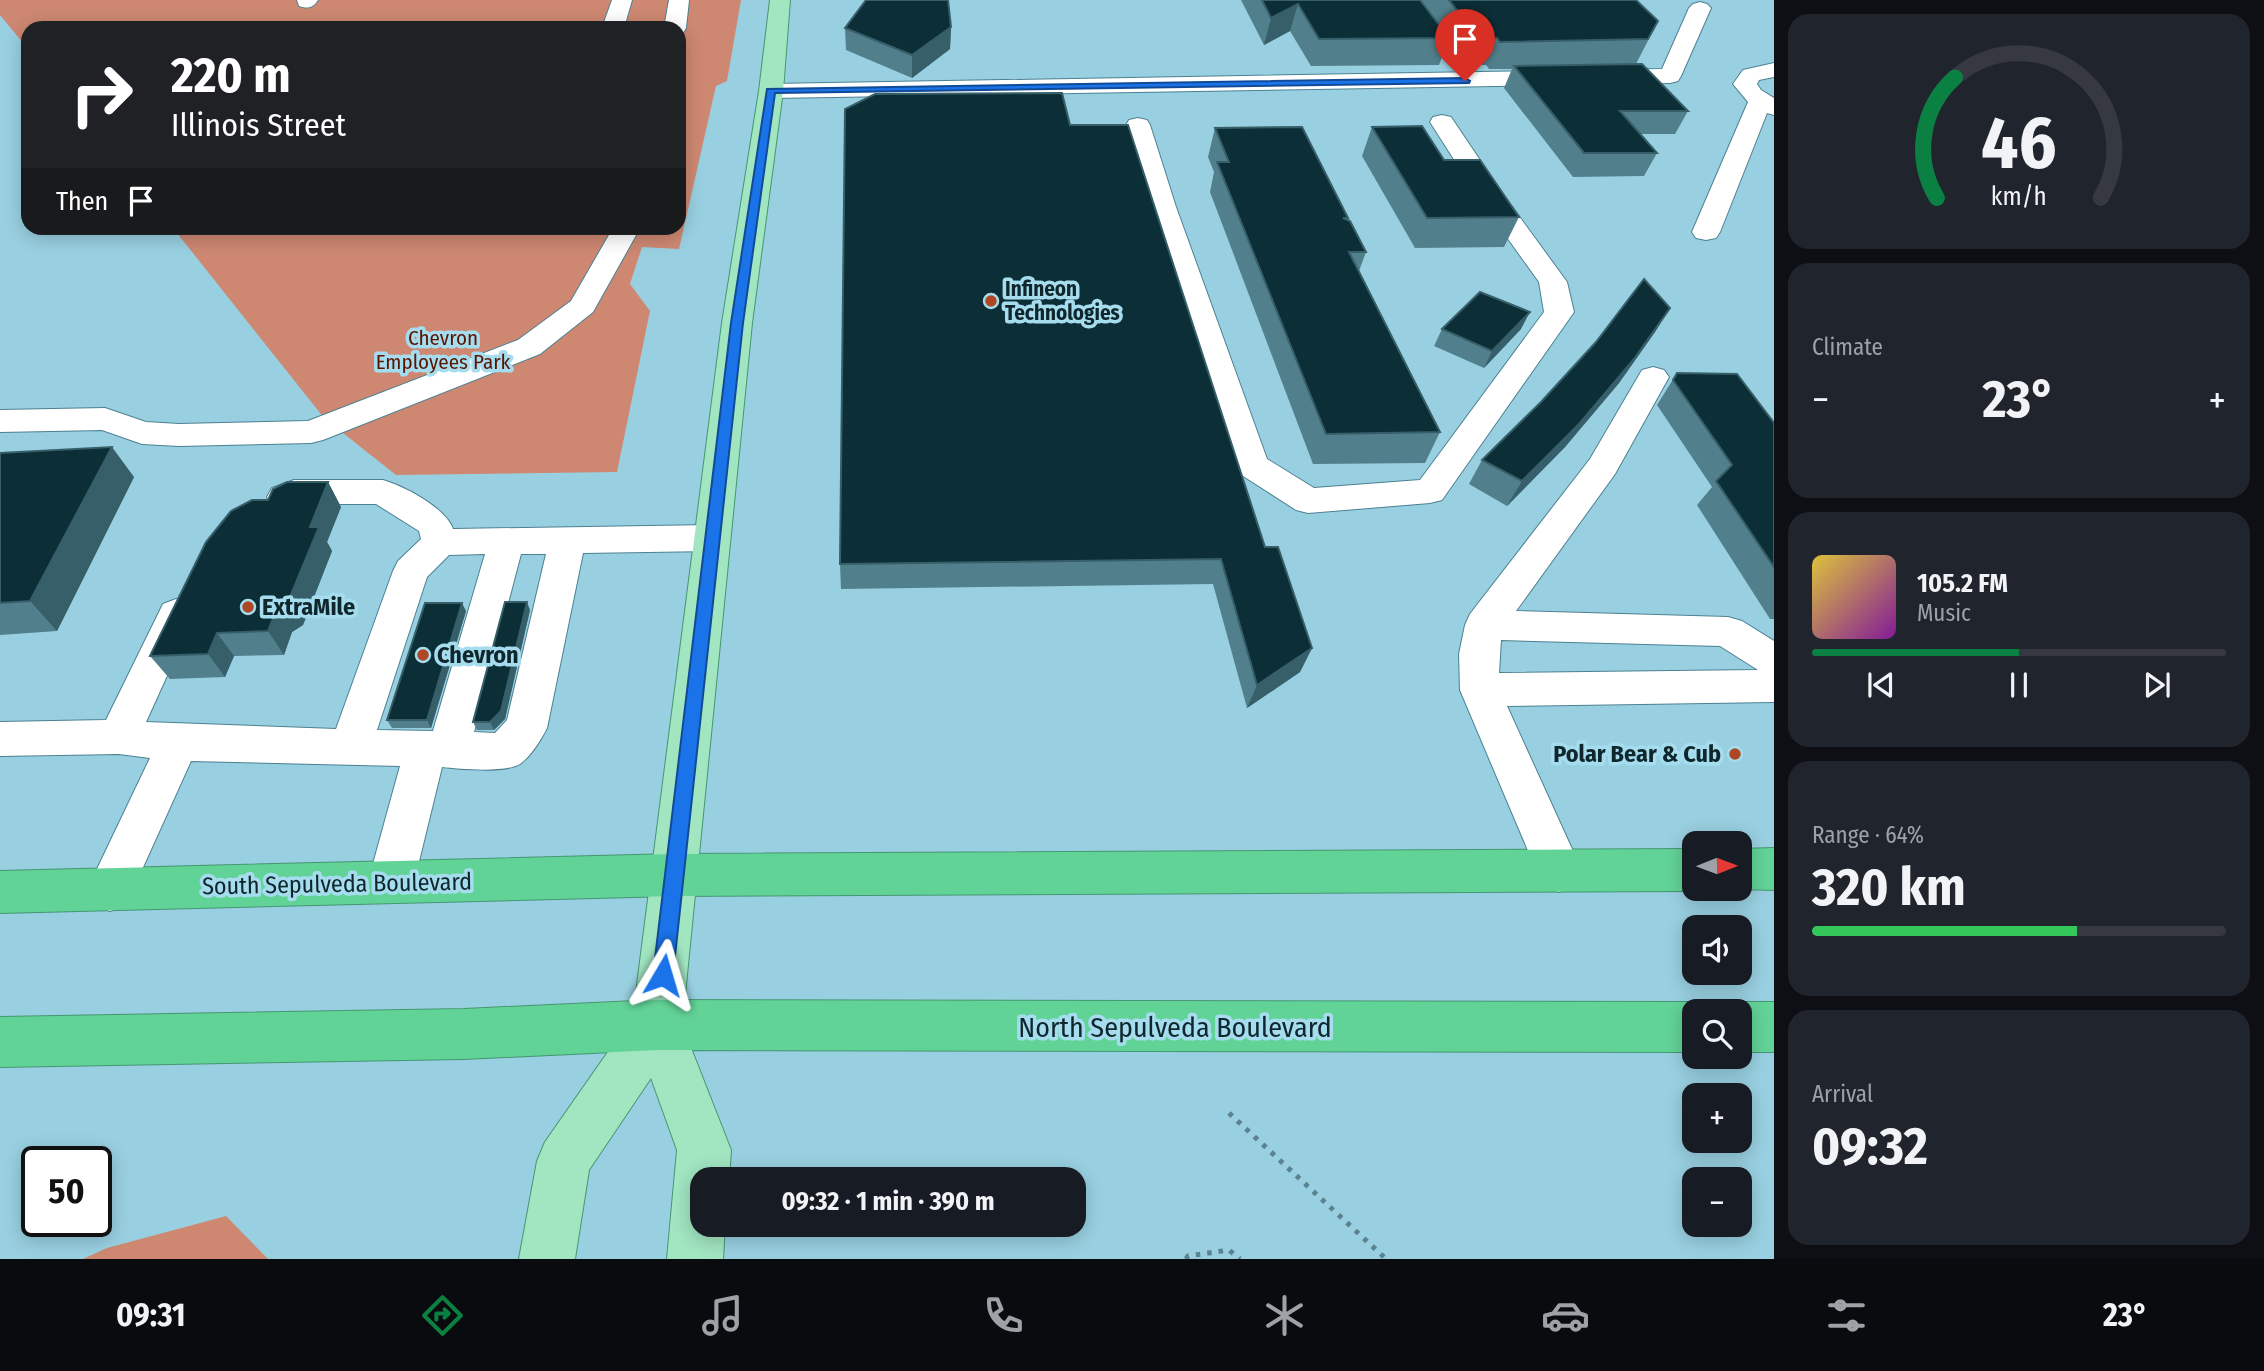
<!DOCTYPE html>
<html lang="en">
<head>
<meta charset="utf-8">
<style>
  :root { --surface:#171b24; --page:#20242c; --text:#f1f3f6; --muted:#9ea1a6; --line:#363941; --accent:#0b8043 }
  body { margin:0; font-family:"Fira Sans Condensed",sans-serif; background:var(--page); color:var(--text); height:100vh; display:flex; flex-direction:column; font-size:26px; white-space:nowrap }
  * { box-sizing:border-box; margin:0 }
  p { font-size:23px; color:var(--muted) }
  .icon { flex:none; width:38px; height:38px; fill:none; stroke:currentColor; stroke-width:2; stroke-linecap:round; stroke-linejoin:round }
  .map { position:relative; flex:1; overflow:hidden }
  .side { display:flex; flex-direction:column; gap:14px; padding:14px; background:#0d0f14; width:490px }
  .side>* { flex:none }
  .top-card { position:absolute; left:21px; top:21px; width:665px; height:214px; border-radius:21px; box-shadow:0 4px 18px #0003; background:#202124; color:#fff; overflow:hidden }
  .needle { width:46px; rotate:89deg }
  .fabs { position:absolute; left:1682px; top:831px; display:grid; gap:14px }
  .fabs a { display:grid; place-items:center; width:70px; height:70px; border-radius:14px; background:var(--surface); box-shadow:0 4px 18px #0003; font-size:35px }
  .speed { position:absolute; left:21px; top:1146px; display:flex; gap:14px; font-size:35px; font-weight:700; text-align:center }
  .speed>* { display:grid; place-content:center; width:91px; height:91px; border-radius:50%; background:var(--surface); box-shadow:0 4px 18px #0003; line-height:1 }
  .speed .limit { border:4px solid #111; border-radius:10px; background:#fff; color:#111 }
  .pin { position:absolute; display:grid; place-items:center; width:60px; height:60px; color:#fff; margin:-72px -30px; border-radius:50% 50% 50% 0; rotate:-45deg; box-shadow:0 0 7px #0007 }
  .pin .icon { rotate:45deg }
  .me { position:absolute; width:77px; margin:-38px; rotate:7deg; stroke-linejoin:round; filter:drop-shadow(0 0 5px #0008) }
  .turn { display:flex; align-items:center; gap:24px; height:147px; padding:0 35px; font-size:32px }
  .turn .icon { width:91px; height:91px; stroke-width:2.5 }
  .turn b { display:block; font-size:49px; line-height:60px }
  .then { display:flex; align-items:center; height:66px; padding:0 35px; background:#0003; gap:14px; font-size:26px }
  .big { font-size:52px; font-weight:700; line-height:1.1 }
  .side .widget { flex:1; display:flex; flex-direction:column; justify-content:center; gap:10px; min-width:0; padding:0 24px; border-radius:21px; background:var(--page) }
  .side .dial { align-items:center; gap:0 }
  .dial svg { height:182px; overflow:visible; fill:none; stroke:var(--line); stroke-width:7; stroke-linecap:round; text-anchor:middle }
  .dial text { fill:var(--text); stroke:none }
  .song { display:flex; align-items:center; gap:21px }
  .cover { width:84px; height:84px; border-radius:10px; background:linear-gradient(135deg,hsl(50 70% 55%),hsl(290 70% 35%)) }
  .played { height:7px; border-radius:4px; background:linear-gradient(90deg,var(--accent) 50%,var(--line) 50%) }
  .keys { display:flex; justify-content:space-around; direction:ltr }
  .heat { display:flex; justify-content:space-between; align-items:center; font-size:38px; direction:ltr }
  .charge { height:10px; border-radius:5px; background:linear-gradient(90deg,#34c759 64%,var(--line) 0) }
  .trip { position:absolute; left:690px; top:1167px; width:396px; height:70px; border-radius:21px; background:var(--surface); box-shadow:0 4px 18px #0003; font-weight:700; line-height:70px; text-align:center }
  .tabs { display:flex; height:112px; justify-content:space-around; align-items:center; background:#090b0e; color:var(--muted) }
  .tabs .icon { width:49px; height:49px }
  .tabs .selected { color:var(--accent) }
  .tabs b { font-size:32px; color:var(--text) }
  main { display:flex; flex:1; min-height:0 }
  .map>svg:first-child { display:block }
</style>
</head>
<body>
<main>
<div class="map">
<svg width="1774" height="1259" viewBox="0 0 1774 1259">
  <rect width="100%" height="100%" fill="#99d0e1"/>
  <g fill="#ce8872">
    <path d="M 0,0 L 741,0 L 727,81 L 716,86 L 679,249 L 642,247 L 630,284 L 650,311 L 617,472 L 396,475 L 324,418 L 173,228 L 679,228 L 679,28 L 28,28 L 28,49 L 0,15 Z"/>
    <path d="M 226,1216 L 268,1259 L 83,1259 L 107,1248 Z"/>
  </g>
  <g fill="none" stroke-linecap="round" stroke-linejoin="round">
    <g stroke="#4c8191" stroke-width="2">
      <g id="minor">
        <path d="M 297,0 L 318,0 C 313,8 308,9 299,6 Z"/>
        <path d="M 612,0 L 632,0 L 624,28 L 602,28 Z"/>
        <path d="M 669,0 L 689,0 L 686,28 L 683,33 L 679,33 L 679,28 L 664,28 Z"/>
        <path d="M 1700,2 L 1707,4 L 1711,8 L 1681,76 L 1678,81 L 1670,83 L 771,98 L 763,96 L 759,91 L 763,86 L 771,84 L 1662,69 L 1689,8 L 1693,4 Z"/>
        <path d="M 1774,63 L 1774,77 L 1759,80 L 1757,84 L 1761,90 L 1774,98 L 1774,115 L 1767,113 L 1720,232 L 1716,238 L 1706,240 L 1696,238 L 1692,232 L 1748,102 L 1733,84 L 1743,70 Z"/>
        <path d="M 1442,115 L 1451,117 L 1502,193 L 1567,282 L 1574,312 L 1442,500 L 1430,503 L 1308,513 L 1296,510 L 1240,474 L 1235,466 L 1150,207 L 1126,125 L 1129,120 L 1138,118 L 1147,120 L 1150,125 L 1176,207 L 1267,459 L 1314,488 L 1420,480 L 1544,312 L 1539,282 L 1478,197 L 1430,122 L 1433,117 Z"/>
        <path d="M 613,228 L 640,228 L 593,312 L 540,354 L 323,440 L 311,443 L 179,446 L 142,444 L 102,430 L 0,432 L 0,410 L 105,408 L 146,422 L 179,424 L 308,421 L 518,340 L 571,301 Z"/>
        <path d="M 1653,367 L 1664,370 L 1669,377 L 1615,474 L 1516,611 L 1728,617 L 1742,621 L 1774,641 L 1774,702 L 1507,706 L 1582,871 L 1575,886 L 1559,892 L 1543,886 L 1460,690 L 1459,654 L 1465,625 L 1470,614 L 1590,459 L 1642,370 ZM 1501,640 L 1720,646 L 1758,670 L 1499,673 Z"/>
        <path d="M 294,480 L 383,480 C 404,486 446,508 453,529 L 712,525 L 725,529 L 730,538 L 725,547 L 712,551 L 583,553 L 547,728 C 541,740 531,756 520,764 C 506,773 459,769 442,767 L 414,882 L 407,897 L 391,903 L 375,897 L 368,882 L 400,766 L 191,761 L 126,905 L 110,911 L 94,905 L 87,890 L 150,758 L 119,754 L 0,756 L 0,722 L 106,720 L 163,604 L 176,599 L 189,604 L 195,614 L 146,722 L 336,729 L 393,571 L 398,561 L 421,539 L 419,531 L 376,504 L 299,504 L 284,509 L 272,506 L 267,497 L 272,488 ZM 485,554 L 433,731 L 377,730 L 427,577 L 449,555 ZM 521,554 L 546,554 L 507,720 L 495,733 L 474,732 Z"/>
      </g>
    </g>
    <g stroke="#459672" stroke-width="2">
      <path id="major" d="M 770,0 L 790,0 L 783,91 L 752,323 L 682,1025 L 731,1150 L 729,1180 L 702,1180 L 702,1225 L 725,1225 L 723,1259 L 667,1259 L 677,1150 L 651,1078 L 589,1170 L 575,1259 L 519,1259 L 537,1161 L 545,1142 L 633,1016 L 722,323 L 759,91 Z"/>
    </g>
    <g stroke="#459672" stroke-width="2">
      <g id="highway">
        <path d="M 1774,848 L 1774,890 L 1738,889 L 1740,849 Z"/>
        <path d="M 1694,849 L 1694,889 L 1698,889 L 1694,891 L 674,896 L 0,913 L 0,871 L 674,854 Z"/>
        <path d="M 657,1000 L 1694,1002 L 1712,1012 L 1694,1012 L 1694,1052 L 657,1050 L 464,1059 L 0,1067 L 0,1017 L 464,1009 Z"/>
        <path d="M 1740,1002 L 1774,1002 L 1774,1052 L 1740,1052 L 1740,1012 L 1722,1012 Z"/>
      </g>
    </g>
    <g stroke="#5b838f" stroke-width="5" stroke-dasharray="4.5 7" stroke-linecap="butt">
      <path d="M 1229,1113 L 1386,1259"/>
      <path d="M 1186,1259 L 1188,1256 L 1229,1250 L 1240,1259"/>
    </g>
    <use href="#minor" fill="#fff" fill-rule="evenodd"/>
    <use href="#major" fill="#a1e5c1" fill-rule="evenodd"/>
    <use href="#highway" fill="#62d397" fill-rule="evenodd"/>
  </g>
  <g fill="#527f8c">
    <path d="M 1241,0 L 1636,0 L 1658,21 L 1636,64 L 1688,111 L 1675,134 L 1641,134 L 1657,153 L 1644,176 L 1573,177 L 1504,88 L 1512,69 L 1489,69 L 1486,65 L 1468,65 L 1449,39 L 1439,65 L 1311,66 L 1290,31 L 1264,45 Z"/>
    <path d="M 951,27 L 950,49 L 912,78 L 846,50 L 845,28 Z"/>
    <path d="M 1070,125 L 1312,648 L 1300,672 L 1247,708 L 1213,584 L 841,589 L 840,564 Z"/>
    <path d="M 1372,127 L 1444,160 L 1519,217 L 1504,247 L 1415,248 L 1362,156 Z"/>
    <path d="M 1215,128 L 1348,218 L 1348,220 L 1366,252 L 1359,271 L 1440,432 L 1425,463 L 1313,464 L 1210,192 L 1214,172 L 1208,157 Z"/>
    <path d="M 1670,308 L 1655,332 L 1619,383 L 1565,447 L 1507,506 L 1469,484 L 1482,460 L 1541,402 Z"/>
    <path d="M 1442,329 L 1521,329 L 1484,368 L 1434,346 Z"/>
    <path d="M 1677,373 L 1774,423 L 1774,619 L 1770,619 L 1697,505 L 1712,487 L 1657,405 Z"/>
    <path d="M 0,453 L 134,477 L 57,631 L 0,635 Z"/>
    <path d="M 328,482 L 341,507 L 327,542 L 332,551 L 303,625 L 292,632 L 284,655 L 234,656 L 225,677 L 170,679 L 150,656 L 268,500 Z"/>
    <path d="M 530,610 L 505,719 L 494,730 L 477,730 L 473,722 Z"/>
    <path d="M 466,611 L 431,728 L 392,728 L 387,720 Z"/>
  </g>
  <g fill="#365f6a">
    <path d="M 1298,4 L 1290,31 L 1264,45 L 1271,18 Z"/>
    <path d="M 951,27 L 950,49 L 912,78 L 912,55 Z"/>
    <path d="M 1670,308 L 1655,332 L 1619,383 L 1565,447 L 1507,506 L 1522,481 Z"/>
    <path d="M 1530,312 L 1521,329 L 1484,368 L 1492,351 Z"/>
    <path d="M 112,447 L 134,477 L 57,631 L 30,601 Z"/>
    <path d="M 328,482 L 341,507 L 327,542 L 332,551 L 303,625 L 292,632 L 284,655 L 268,631 Z"/>
    <path d="M 527,602 L 530,610 L 505,719 L 494,730 L 490,722 Z"/>
    <path d="M 462,603 L 466,611 L 431,728 L 427,720 Z"/>
    <path d="M 217,633 L 234,656 L 225,677 L 208,654 Z"/>
    <path d="M 1312,648 L 1300,672 L 1247,708 L 1257,685 Z"/>
  </g>
  <g fill="#0c2e37" stroke="#365f6a" stroke-width="2">
    <path d="M 866,0 L 948,0 L 951,27 L 912,55 L 845,28 Z"/>
    <path d="M 1262,0 L 1420,0 L 1449,38 L 1319,39 L 1298,4 L 1271,18 Z"/>
    <path d="M 1449,0 L 1636,0 L 1658,21 L 1648,39 L 1500,42 L 1497,38 L 1479,38 Z"/>
    <path d="M 1642,64 L 1688,111 L 1620,111 L 1657,153 L 1584,153 L 1514,66 Z"/>
    <path d="M 1062,93 L 1070,125 L 1128,125 L 1265,547 L 1278,547 L 1312,648 L 1257,685 L 1221,559 L 840,564 L 845,109 L 875,94 Z"/>
    <path d="M 1422,126 L 1444,160 L 1480,160 L 1519,217 L 1427,218 L 1372,127 Z"/>
    <path d="M 1302,127 L 1348,218 L 1343,218 L 1350,221 L 1366,252 L 1349,252 L 1440,432 L 1326,434 L 1217,162 L 1229,162 L 1215,128 Z"/>
    <path d="M 1644,279 L 1670,308 L 1634,359 L 1580,423 L 1522,481 L 1482,460 L 1541,402 L 1596,342 Z"/>
    <path d="M 1480,292 L 1530,312 L 1492,351 L 1442,329 Z"/>
    <path d="M 1677,373 L 1737,374 L 1774,423 L 1774,567 L 1716,481 L 1732,465 L 1673,380 Z"/>
    <path d="M 112,447 L 30,601 L 0,603 L 0,453 Z"/>
    <path d="M 287,482 L 328,482 L 310,527 L 319,527 L 288,602 L 277,609 L 268,631 L 217,633 L 208,654 L 150,656 L 206,542 L 231,511 L 252,500 L 268,500 L 273,489 Z"/>
    <path d="M 505,602 L 527,602 L 501,711 L 490,722 L 473,722 Z"/>
    <path d="M 425,603 L 462,603 L 427,720 L 387,720 Z"/>
  </g>
  <path fill="#1a73e8" stroke="#114b97" stroke-width="2" d="M 1465,78 L 1470,81 L 1469,83 L 775,93 L 743,323 L 673,975 L 670,982 L 663,985 L 655,982 L 653,975 L 731,323 L 767,89 Z"/>
  <g fill="#af4725" stroke="#a5ddee" stroke-width="2.5">
    <circle cx="991" cy="301" r="7"/>
    <circle cx="248" cy="607" r="7"/>
    <circle cx="423" cy="655" r="7"/>
    <circle cx="1735" cy="754" r="7"/>
  </g>
  <g text-anchor="middle" stroke-width="7" stroke-linejoin="round" paint-order="stroke">
    <g font-size="21" font-weight="bold" fill="#0f262c" stroke="#a5ddee" text-anchor="start">
      <text x="1005" y="296">Infineon<tspan x="1005" dy="24">Technologies</tspan></text>
    </g>
    <g font-size="21" fill="#5b1400" stroke="#a5ddee">
      <text x="443" y="345">Chevron<tspan x="443" dy="24">Employees Park</tspan></text>
    </g>
    <g font-size="24" font-weight="bold" fill="#0f262c" stroke="#a5ddee" text-anchor="start">
      <text x="262" y="615">ExtraMile</text>
      <text x="437" y="663">Chevron</text>
      <text x="1721" y="762" text-anchor="end">Polar Bear &amp; Cub</text>
    </g>
    <g font-size="24" fill="#0f262c" stroke="#a5ddee">
      <text transform="translate(337 884) rotate(-1)" y="8">South Sepulveda Boulevard</text>
    </g>
    <g font-size="28" fill="#0f262c" stroke="#a5ddee">
      <text x="1175" y="1037">North Sepulveda Boulevard</text>
    </g>
  </g>
</svg>
<div class="fabs">
<a><svg class="needle" viewBox="-14 -14 28 28"><path d="M0-13l5 13h-10z" fill="#e53935"/><path d="M0 13l5-13h-10z" fill="#9ea1a6"/></svg></a>
<a><svg class="icon" aria-label="sound" viewBox="0 0 24 24"><path d="M4 9h4l5-4v14l-5-4H4zM17 9q2 3 0 6"/></svg></a>
<a><svg class="icon" aria-label="search" viewBox="0 0 24 24"><circle cx="10" cy="10" r="6"/><path d="M15 15l6 6"/></svg></a>
<a>+</a>
<a>−</a>
</div>
<div class="speed"><div class="limit">50</div></div>
<div class="pin" style="left:1465px;top:81px;background:#d93025"><svg class="icon" aria-label="arrive" viewBox="0 0 24 24"><path d="M6 21V4h12l-3 4 3 4H6"/></svg></div>
<svg class="me" style="left:663px;top:975px" viewBox="-20 -20 40 40"><path d="M0-17L14 15 0 8-14 15z" fill="#1a73e8" stroke="#fff" stroke-width="4"/></svg>
<div class="trip">09:32 · 1 min · 390 m</div>
<div class="top-card">
<div class="turn"><svg class="icon" aria-label="right" viewBox="0 0 24 24"><path d="M7 20v-9h11M14 6l5 5-5 5"/></svg><div><b>220 m</b>Illinois Street</div></div>
<div class="then">Then<svg class="icon" aria-label="arrive" viewBox="0 0 24 24"><path d="M6 21V4h12l-3 4 3 4H6"/></svg></div>
</div>
</div>
<section class="side">
<div class="widget dial"><svg viewBox="0 0 100 80">
<path d="M14 69A42 42 0 1 1 86 69"/>
<path d="M14 69A42 42 0 0 1 22 16" stroke="#0b8043"/>
<text x="50" y="56" font-size="32" font-weight="700">46</text>
<text x="50" y="72" font-size="11">km/h</text>
</svg></div>
<div class="widget"><p>Climate</p>
<div class="heat"><a>−</a><b class="big">23°</b><a>+</a></div>
</div>
<div class="widget">
<div class="song"><i class="cover"></i><div><b>105.2 FM</b><p>Music</p></div></div>
<div class="played"></div>
<div class="keys"><svg class="icon" aria-label="previous" viewBox="0 0 24 24"><path d="M18 5L8 12l10 7zM5 5v14"/></svg><svg class="icon" aria-label="pause" viewBox="0 0 24 24"><path d="M8 5v14M16 5v14"/></svg><svg class="icon" aria-label="next" viewBox="0 0 24 24"><path d="M6 5l10 7-10 7zM19 5v14"/></svg></div>
</div>
<div class="widget"><p>Range · 64%</p><b class="big">320 km</b><div class="charge"></div></div>
<div class="widget"><p>Arrival</p><b class="big">09:32</b></div>
</section>
</main>
<nav class="tabs">
<b>09:31</b>
<svg class="icon selected" aria-label="directions" viewBox="0 0 24 24"><path d="M12 3l9 9-9 9-9-9zM9 14v-3h6M13 9l2 2-2 2"/></svg>
<svg class="icon" aria-label="music" viewBox="0 0 24 24"><path d="M9 18V5l10-2v13"/><circle cx="6" cy="18" r="3"/><circle cx="16" cy="16" r="3"/></svg>
<svg class="icon" aria-label="phone" viewBox="0 0 24 24"><path d="M5 4h4l2 5-3 2q2 4 5 5l2-3 5 2v4C11 20 4 13 5 4z"/></svg>
<svg class="icon" aria-label="climate" viewBox="0 0 24 24"><path d="M12 3v18M4 7l16 10M4 17L20 7"/></svg>
<svg class="icon" aria-label="car" viewBox="0 0 24 24"><path d="M5 17H2v-5l4-1 3-4h7l3 4 3 1v5h-3M9 17h6M6 11h13"/><circle cx="7" cy="17" r="2"/><circle cx="17" cy="17" r="2"/></svg>
<svg class="icon" aria-label="filters" viewBox="0 0 24 24"><path d="M4 7h16M4 17h16"/><circle cx="9" cy="7" r="2"/><circle cx="15" cy="17" r="2"/></svg>
<b>23°</b>
</nav>
</body>
</html>
